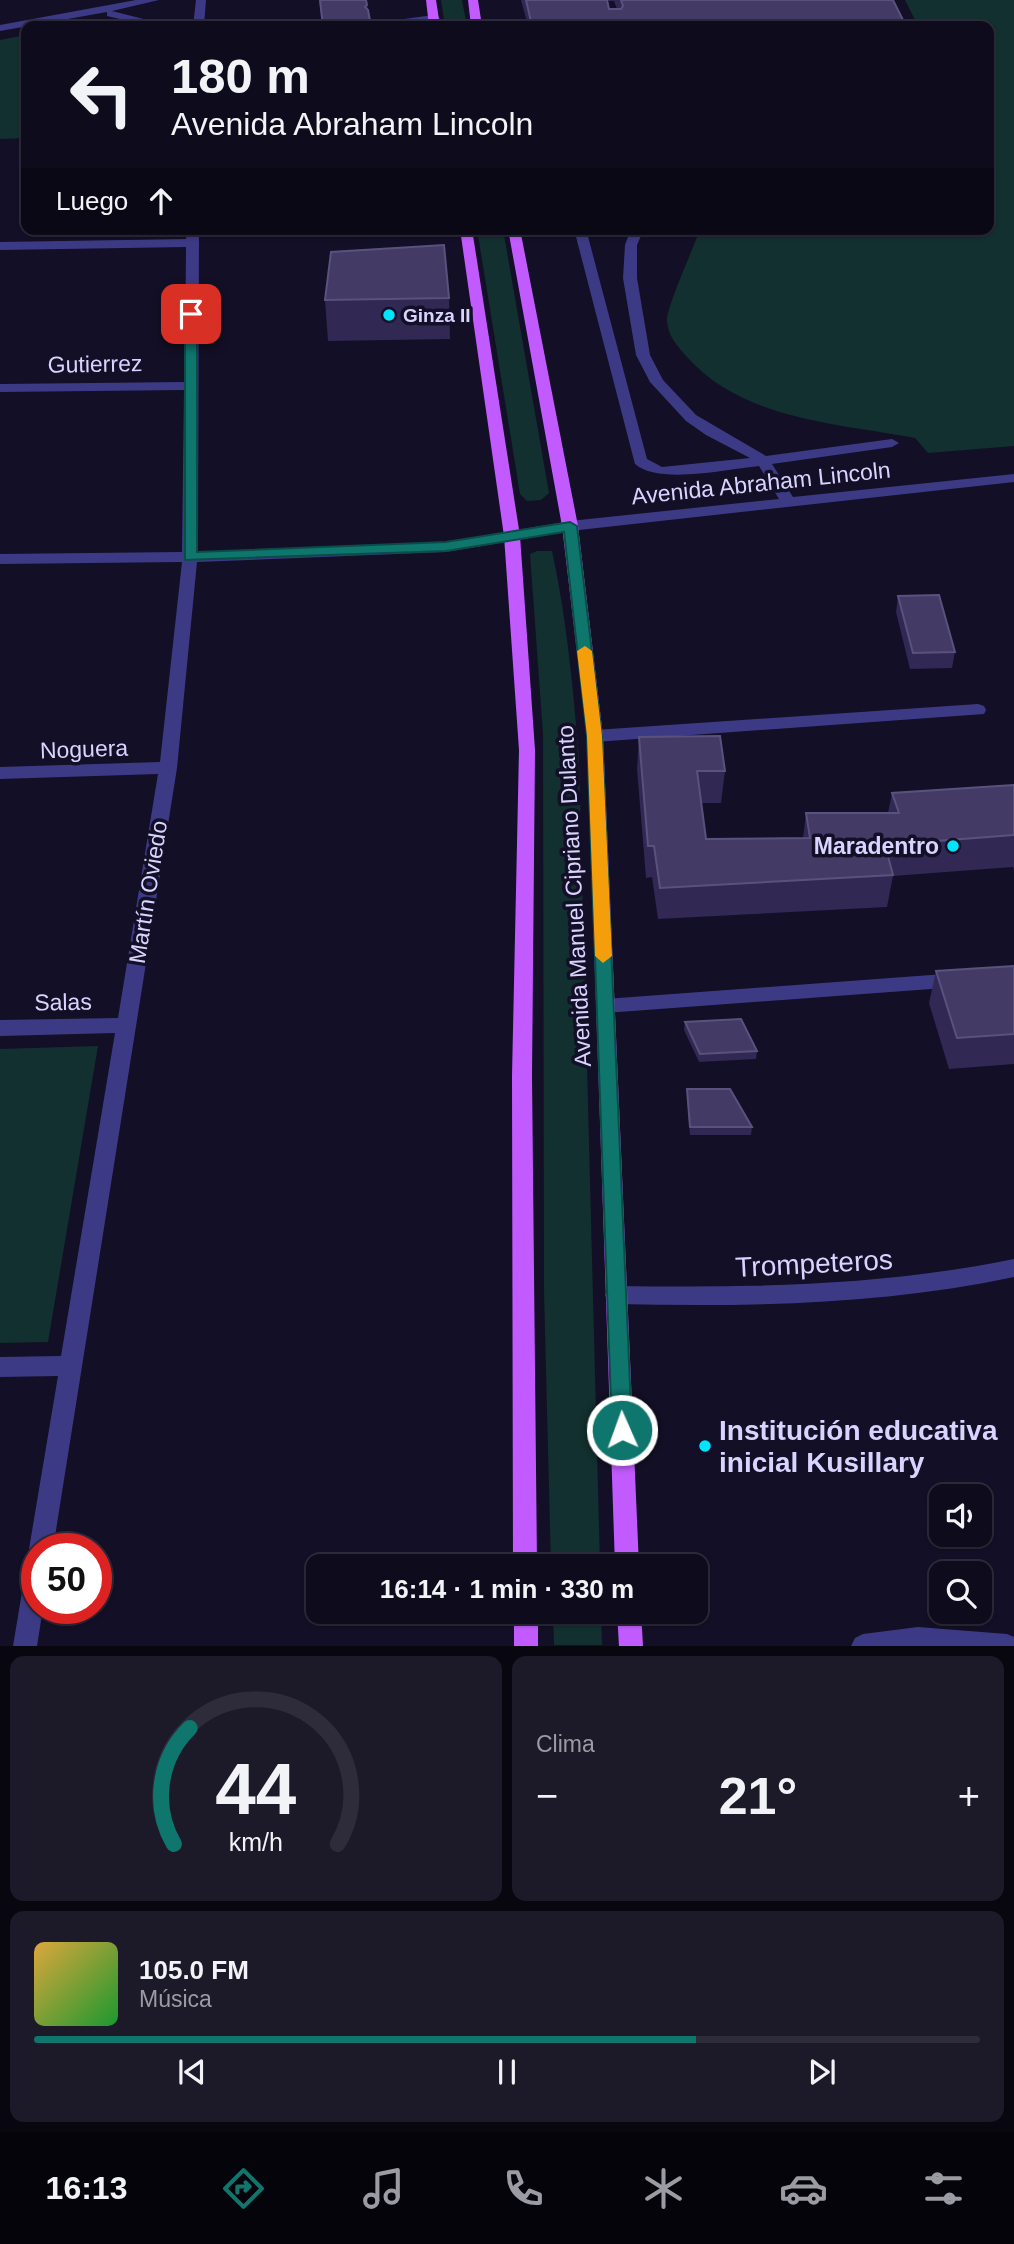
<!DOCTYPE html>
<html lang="es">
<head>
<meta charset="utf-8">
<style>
  :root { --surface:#0e0b1c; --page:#1c1929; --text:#f1f3f6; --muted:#9b9ba3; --line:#2e2b3b; --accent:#0f766e }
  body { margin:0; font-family:Arial,sans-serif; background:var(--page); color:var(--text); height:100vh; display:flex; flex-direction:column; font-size:26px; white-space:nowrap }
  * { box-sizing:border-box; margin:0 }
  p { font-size:23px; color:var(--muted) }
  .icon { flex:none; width:38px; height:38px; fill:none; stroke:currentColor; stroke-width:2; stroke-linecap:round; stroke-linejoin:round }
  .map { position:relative; height:1646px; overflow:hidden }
  .panel { display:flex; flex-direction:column; gap:10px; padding:10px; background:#08060f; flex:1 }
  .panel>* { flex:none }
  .banner { position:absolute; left:21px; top:21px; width:973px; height:214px; border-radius:14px; box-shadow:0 2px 5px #0004,0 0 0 2px var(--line); background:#0e0b1c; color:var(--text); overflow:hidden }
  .tools { position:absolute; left:929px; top:1484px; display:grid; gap:14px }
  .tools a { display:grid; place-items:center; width:63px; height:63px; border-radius:14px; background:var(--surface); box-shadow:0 2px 5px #0004,0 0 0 2px var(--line); font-size:35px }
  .speed { position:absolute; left:21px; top:1533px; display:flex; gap:14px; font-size:35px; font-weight:700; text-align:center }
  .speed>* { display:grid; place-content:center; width:91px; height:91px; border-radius:50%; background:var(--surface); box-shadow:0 2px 5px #0004,0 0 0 2px var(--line); line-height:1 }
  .speed .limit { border:10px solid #d22; background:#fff; color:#111 }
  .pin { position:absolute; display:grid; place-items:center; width:60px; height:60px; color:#fff; margin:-30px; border-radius:14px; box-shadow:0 4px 10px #0006 }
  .me { position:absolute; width:77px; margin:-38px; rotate:358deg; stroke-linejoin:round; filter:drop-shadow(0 0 5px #0008) }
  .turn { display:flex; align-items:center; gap:24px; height:147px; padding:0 35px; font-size:32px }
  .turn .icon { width:91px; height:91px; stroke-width:2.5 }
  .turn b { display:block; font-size:49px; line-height:60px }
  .then { display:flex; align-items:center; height:66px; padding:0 35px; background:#0003; gap:14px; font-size:26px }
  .big { font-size:52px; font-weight:600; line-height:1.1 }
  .panel .tile { flex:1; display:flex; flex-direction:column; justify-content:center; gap:10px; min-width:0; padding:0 24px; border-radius:14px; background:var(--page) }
  .panel .dial { align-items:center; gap:0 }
  .dial svg { height:182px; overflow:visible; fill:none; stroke:var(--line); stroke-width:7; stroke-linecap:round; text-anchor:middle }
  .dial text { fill:var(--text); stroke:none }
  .song { display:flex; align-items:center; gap:21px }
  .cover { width:84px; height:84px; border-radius:10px; background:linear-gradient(135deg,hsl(40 70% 55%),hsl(130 70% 35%)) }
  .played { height:7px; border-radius:4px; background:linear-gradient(90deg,var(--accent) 70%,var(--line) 70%) }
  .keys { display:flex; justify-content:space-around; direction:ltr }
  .heat { display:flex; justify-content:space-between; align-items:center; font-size:38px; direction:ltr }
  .panel .tiles { flex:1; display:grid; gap:10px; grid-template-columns:1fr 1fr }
  .tile:last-child { grid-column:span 2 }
  .trip { position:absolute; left:306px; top:1554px; width:402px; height:70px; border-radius:14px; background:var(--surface); box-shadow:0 2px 5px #0004,0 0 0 2px var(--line); font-weight:600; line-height:70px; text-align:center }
  .tabs { display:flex; height:112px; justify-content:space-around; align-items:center; background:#06040b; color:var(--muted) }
  .tabs .icon { width:49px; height:49px }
  .tabs .current { color:var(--accent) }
  .tabs b { font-size:32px; color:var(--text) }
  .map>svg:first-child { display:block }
</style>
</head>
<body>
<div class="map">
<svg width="1014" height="1646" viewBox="0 0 1014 1646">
  <rect width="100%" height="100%" fill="#130f26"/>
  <g fill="#12302f">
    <path d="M 441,0 L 462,0 L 467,26 L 445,26 Z"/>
    <path d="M 905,0 L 1014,0 L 1014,446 L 928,453 L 915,438 C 837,423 743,420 687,357 C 678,347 667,335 667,320 C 667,306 694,247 700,229 L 989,229 L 989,26 L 918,26 Z"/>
    <path d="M 26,35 L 26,138 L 0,139 L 0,40 Z"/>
    <path d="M 477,229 L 503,229 L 549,493 L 541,500 L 527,501 L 520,494 Z"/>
    <path d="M 537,551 L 552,551 C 567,620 573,688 579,758 L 600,1566 L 551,1566 L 544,1291 L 543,734 L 530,554 Z"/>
    <path d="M 98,1046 L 48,1342 L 0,1343 L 0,1049 Z"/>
    <path d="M 553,1612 L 601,1612 L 602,1645 L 554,1645 Z"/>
  </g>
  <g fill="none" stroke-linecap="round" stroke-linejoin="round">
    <g fill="#3d3a85" fill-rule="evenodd">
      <path d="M 136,0 L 159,0 L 112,11 L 171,26 L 152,26 L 111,17 L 107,16 L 107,12 L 0,31 L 0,25 Z"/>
      <path d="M 196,0 L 206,0 L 204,26 L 193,26 Z"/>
      <path d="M 434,15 L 440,18 L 438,20 L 397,26 L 368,26 L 374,23 Z"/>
      <path d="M 187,229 L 199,229 L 198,552 L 446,542 L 570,521 L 779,499 L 759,466 C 727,469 659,485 635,464 L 574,229 L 586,229 L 647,459 L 662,467 L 750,458 L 706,435 L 686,421 L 650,382 L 636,355 L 623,278 L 625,245 L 631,229 L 644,229 L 637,245 L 637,278 L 650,355 L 663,380 L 696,415 L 766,456 L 892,439 L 899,443 L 892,447 L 772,464 L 793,497 L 1014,474 L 1014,482 L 570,531 L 446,552 L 197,562 L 177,768 L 53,1549 L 37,1549 L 37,1558 L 29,1549 L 58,1376 L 0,1377 L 0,1357 L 61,1356 L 115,1033 L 0,1036 L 0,1020 L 118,1018 L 158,774 L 0,779 L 0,767 L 160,762 L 182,562 L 0,564 L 0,554 L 182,552 L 184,390 L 0,392 L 0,384 L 185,382 L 186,247 L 0,250 L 0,242 L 186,239 Z"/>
      <path d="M 978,704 L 984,706 L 986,710 L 984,714 L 595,742 L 587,736 L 595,730 Z"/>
      <path d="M 958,973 L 965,975 L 967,980 L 965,985 L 958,987 L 605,1013 L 598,1011 L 596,1006 L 598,1001 L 605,999 Z"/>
      <path d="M 1014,1259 L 1014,1277 C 882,1305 750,1307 616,1304 L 608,1302 L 605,1295 L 608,1288 L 616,1286 C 750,1288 882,1286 1014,1259 Z"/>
      <path d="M 37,1563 L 37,1608 L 43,1608 L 37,1646 L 13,1646 L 25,1574 L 29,1566 Z"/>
      <path d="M 918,1627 L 1007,1634 L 1014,1637 L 1014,1646 L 851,1646 L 855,1638 L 863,1634 Z"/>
    </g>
    <g fill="#c25bff" fill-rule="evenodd">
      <path d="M 426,0 L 436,0 L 440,26 L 429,26 Z"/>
      <path d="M 468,0 L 478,0 L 482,26 L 471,26 Z"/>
      <path d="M 460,229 L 472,229 L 520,536 L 535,750 L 532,1076 L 537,1566 L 513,1566 L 512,1076 L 519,750 L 504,536 Z"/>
      <path d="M 508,229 L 520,229 L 578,526 L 603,736 L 639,1566 L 615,1566 L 587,736 L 562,526 Z"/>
      <rect x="514" y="1612" width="24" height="34"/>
      <path d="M 617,1612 L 641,1612 L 643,1646 L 619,1646 Z"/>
    </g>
  </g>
  <g fill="#312854" fill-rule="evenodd">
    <path d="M 319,0 L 366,0 L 371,26 L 322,26 Z"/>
    <path d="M 521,0 L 893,0 L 906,26 L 528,26 ZM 607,1 L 614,1 L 617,9 L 609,9 Z"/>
    <path d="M 449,298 L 450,339 L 328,341 L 325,300 Z"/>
    <path d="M 898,596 L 955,652 L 952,668 L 910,669 L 896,612 Z"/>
    <path d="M 639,737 L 725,771 L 721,803 L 701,803 L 706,839 L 803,838 L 806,813 L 888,813 L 892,793 L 1014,785 L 1014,871 L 1013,867 L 893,876 L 887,907 L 658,919 L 652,877 L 646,878 L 637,769 Z"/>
    <path d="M 1014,966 L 1014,1064 L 949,1069 L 929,1003 L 936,971 Z"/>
    <path d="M 685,1022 L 757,1051 L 756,1059 L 699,1062 L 684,1030 Z"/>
    <path d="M 687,1089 L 752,1127 L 751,1135 L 690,1135 L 687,1097 Z"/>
  </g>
  <g fill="#433a66" stroke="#5a527e" stroke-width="2">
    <path d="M 320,0 L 366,0 L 367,5 L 365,7 L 368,10 L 371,26 L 323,26 Z"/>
    <path d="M 526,0 L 607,0 L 609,9 L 621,9 L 623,6 L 621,0 L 893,0 L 906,26 L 532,26 Z"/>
    <path d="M 444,245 L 449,298 L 325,300 L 331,252 Z"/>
    <path d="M 939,595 L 955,652 L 913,653 L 898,596 Z"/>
    <path d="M 720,736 L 725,771 L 697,771 L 706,839 L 810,838 L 806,813 L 899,813 L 892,793 L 1014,785 L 1014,835 L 885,845 L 893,875 L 660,888 L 654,846 L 648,846 L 639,737 Z"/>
    <path d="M 1014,966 L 1014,1034 L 957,1038 L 936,971 Z"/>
    <path d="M 741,1019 L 757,1051 L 700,1054 L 685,1022 Z"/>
    <path d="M 687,1089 L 730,1089 L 752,1127 L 690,1127 Z"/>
  </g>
  <path fill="#0f766e" stroke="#0a4d48" stroke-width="2" d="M 191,311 L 197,314 L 197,552 L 446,542 L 570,522 L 577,526 L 602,736 L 632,1430 L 629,1437 L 622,1440 L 615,1437 L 612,1430 L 587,736 L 564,532 L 446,551 L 185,560 L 185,314 Z"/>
  <path fill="#f59e0b" d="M 585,646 L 592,651 L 602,736 L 612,956 L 603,963 L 595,956 L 587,736 L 577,651 Z"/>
  <g fill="#00e5ff" stroke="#130f26" stroke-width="2.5">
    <circle cx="389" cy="315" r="7"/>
    <circle cx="953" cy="846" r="7"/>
    <circle cx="705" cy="1446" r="7"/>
  </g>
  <g text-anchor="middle" stroke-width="7" stroke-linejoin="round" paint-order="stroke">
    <g font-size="19" font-weight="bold" fill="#d9d4ff" stroke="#130f26" text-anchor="start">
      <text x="403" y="322">Ginza II</text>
    </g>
    <g font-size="23" fill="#d9d4ff" stroke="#130f26">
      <text transform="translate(95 364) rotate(-1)" y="8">Gutierrez</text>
      <text transform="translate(761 483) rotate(-6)" y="8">Avenida Abraham Lincoln</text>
      <text transform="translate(84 749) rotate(-2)" y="8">Noguera</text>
      <text transform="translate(148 892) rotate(-81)" y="8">Martín Oviedo</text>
      <text transform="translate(574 896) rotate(-93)" y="8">Avenida Manuel Cipriano Dulanto</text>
      <text transform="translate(63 1002) rotate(-1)" y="8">Salas</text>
    </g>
    <g font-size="23" font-weight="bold" fill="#d9d4ff" stroke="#130f26" text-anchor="end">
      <text x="939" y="854">Maradentro</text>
    </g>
    <g font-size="28" fill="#d9d4ff" stroke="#130f26">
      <text transform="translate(814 1263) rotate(-3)" y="10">Trompeteros</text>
    </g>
    <g font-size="28" font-weight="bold" fill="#d9d4ff" stroke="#130f26" text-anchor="start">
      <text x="719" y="1440">Institución educativa<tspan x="719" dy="32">inicial Kusillary</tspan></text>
    </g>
  </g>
</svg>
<div class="tools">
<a><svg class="icon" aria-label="sound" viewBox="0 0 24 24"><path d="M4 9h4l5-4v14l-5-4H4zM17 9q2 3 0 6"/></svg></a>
<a><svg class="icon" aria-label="search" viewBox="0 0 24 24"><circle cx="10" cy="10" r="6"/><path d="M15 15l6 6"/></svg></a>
</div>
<div class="speed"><div class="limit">50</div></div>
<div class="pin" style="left:191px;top:314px;background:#d93025"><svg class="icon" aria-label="arrive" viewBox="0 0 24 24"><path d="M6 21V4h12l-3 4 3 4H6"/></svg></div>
<svg class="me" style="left:622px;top:1430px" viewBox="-20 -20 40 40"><circle r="17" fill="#0f766e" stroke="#fff" stroke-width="3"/><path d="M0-11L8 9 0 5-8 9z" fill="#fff"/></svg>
<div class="trip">16:14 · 1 min · 330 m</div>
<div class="banner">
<div class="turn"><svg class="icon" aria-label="left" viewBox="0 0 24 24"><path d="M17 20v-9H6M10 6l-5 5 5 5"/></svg><div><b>180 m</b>Avenida Abraham Lincoln</div></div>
<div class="then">Luego<svg class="icon" aria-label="ahead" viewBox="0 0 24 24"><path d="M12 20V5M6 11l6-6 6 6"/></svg></div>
</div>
</div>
<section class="panel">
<div class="tiles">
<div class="tile dial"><svg viewBox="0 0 100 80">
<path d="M14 69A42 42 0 1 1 86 69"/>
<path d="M14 69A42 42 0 0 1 21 18" stroke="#0f766e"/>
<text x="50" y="56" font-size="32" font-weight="700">44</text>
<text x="50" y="72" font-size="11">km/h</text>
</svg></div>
<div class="tile"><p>Clima</p>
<div class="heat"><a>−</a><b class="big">21°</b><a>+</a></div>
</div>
<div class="tile">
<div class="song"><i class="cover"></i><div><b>105.0 FM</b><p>Música</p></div></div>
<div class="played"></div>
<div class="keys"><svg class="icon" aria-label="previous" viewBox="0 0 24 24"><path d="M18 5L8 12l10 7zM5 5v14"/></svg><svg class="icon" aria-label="pause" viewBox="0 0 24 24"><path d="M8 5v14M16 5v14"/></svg><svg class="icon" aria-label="next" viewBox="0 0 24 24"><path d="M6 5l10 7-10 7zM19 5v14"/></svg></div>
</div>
</div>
</section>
<nav class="tabs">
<b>16:13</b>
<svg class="icon current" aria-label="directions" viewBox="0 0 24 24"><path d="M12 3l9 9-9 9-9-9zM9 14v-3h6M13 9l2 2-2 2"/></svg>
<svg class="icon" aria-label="music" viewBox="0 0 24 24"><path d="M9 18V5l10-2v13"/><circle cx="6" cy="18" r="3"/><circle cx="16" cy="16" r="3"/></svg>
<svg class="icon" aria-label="phone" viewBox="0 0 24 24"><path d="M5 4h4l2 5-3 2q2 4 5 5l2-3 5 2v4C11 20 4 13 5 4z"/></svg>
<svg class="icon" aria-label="climate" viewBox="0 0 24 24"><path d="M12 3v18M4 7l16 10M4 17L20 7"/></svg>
<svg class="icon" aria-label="car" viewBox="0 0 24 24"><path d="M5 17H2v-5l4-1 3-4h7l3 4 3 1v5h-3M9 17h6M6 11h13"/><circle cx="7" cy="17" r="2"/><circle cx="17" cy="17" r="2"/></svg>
<svg class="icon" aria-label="filters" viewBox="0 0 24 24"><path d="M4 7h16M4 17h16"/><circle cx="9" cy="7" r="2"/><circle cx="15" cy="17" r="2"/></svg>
</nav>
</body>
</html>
